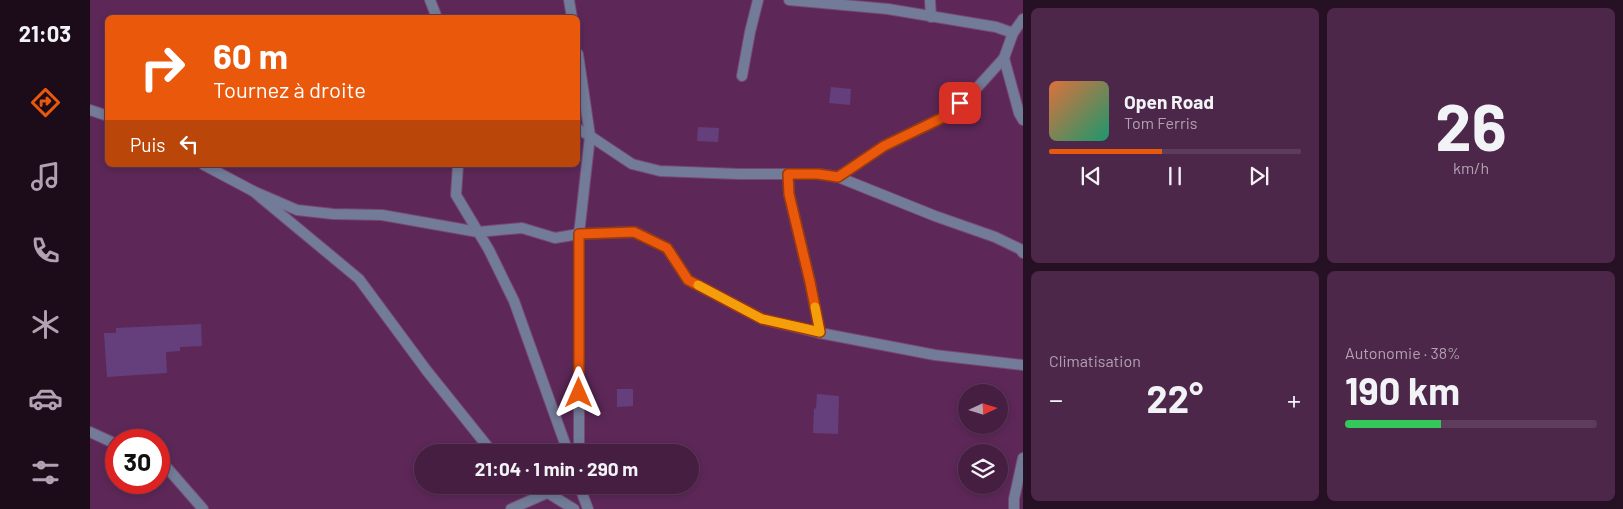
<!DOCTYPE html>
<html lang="fr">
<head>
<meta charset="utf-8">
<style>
  :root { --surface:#461e42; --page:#4d2749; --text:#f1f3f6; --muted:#b0a2b2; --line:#5e3c5b; --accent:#ea580c }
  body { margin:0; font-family:Barlow,sans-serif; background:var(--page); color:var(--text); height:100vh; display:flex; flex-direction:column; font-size:19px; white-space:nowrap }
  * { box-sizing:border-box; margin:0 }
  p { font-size:16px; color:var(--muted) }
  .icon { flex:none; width:28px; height:28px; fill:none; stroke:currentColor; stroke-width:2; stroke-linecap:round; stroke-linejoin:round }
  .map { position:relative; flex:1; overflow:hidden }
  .sheet { display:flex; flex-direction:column; gap:8px; padding:8px; background:#261024; width:600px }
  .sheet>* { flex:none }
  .banner { position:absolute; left:15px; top:15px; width:475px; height:152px; border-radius:8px; box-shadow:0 2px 8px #0003,0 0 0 1px var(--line); background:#ea580c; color:#fff; overflow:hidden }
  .needle { width:32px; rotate:86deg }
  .buttons { position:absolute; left:868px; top:384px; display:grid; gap:10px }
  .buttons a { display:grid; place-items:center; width:50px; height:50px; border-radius:50%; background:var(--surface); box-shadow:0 2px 8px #0003,0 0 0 1px var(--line); font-size:25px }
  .speed { position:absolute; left:15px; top:429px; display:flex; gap:10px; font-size:25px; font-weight:700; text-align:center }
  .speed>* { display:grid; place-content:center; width:65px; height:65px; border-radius:50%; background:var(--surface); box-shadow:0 2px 8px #0003,0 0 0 1px var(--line); line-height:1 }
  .speed .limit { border:8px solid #d22; background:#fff; color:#111 }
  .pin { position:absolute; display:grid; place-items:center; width:42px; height:42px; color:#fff; margin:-21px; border-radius:10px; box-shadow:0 2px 8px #0006 }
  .me { position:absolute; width:55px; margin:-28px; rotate:0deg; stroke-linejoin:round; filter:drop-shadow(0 0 4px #0008) }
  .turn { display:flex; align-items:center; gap:18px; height:105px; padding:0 25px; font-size:22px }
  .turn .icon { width:65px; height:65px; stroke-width:2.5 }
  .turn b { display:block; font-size:35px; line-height:42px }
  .then { display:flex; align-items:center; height:48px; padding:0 25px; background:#0003; gap:10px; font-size:19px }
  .big { font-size:38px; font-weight:700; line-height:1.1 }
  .sheet .widget { flex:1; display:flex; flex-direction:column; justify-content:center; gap:8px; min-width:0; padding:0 18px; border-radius:8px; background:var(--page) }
  .sheet .dial { align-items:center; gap:0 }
  .dial b { font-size:65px; line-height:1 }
  .song { display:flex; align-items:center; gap:15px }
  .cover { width:60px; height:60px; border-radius:8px; background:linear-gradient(135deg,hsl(20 70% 55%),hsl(160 70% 35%)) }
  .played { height:5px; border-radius:2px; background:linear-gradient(90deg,var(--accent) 45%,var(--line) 45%) }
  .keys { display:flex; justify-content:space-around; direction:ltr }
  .heat { display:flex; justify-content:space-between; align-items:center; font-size:28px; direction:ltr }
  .charge { height:8px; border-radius:4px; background:linear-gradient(90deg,#34c759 38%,var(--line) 0) }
  .sheet .tiles { flex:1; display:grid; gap:8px; grid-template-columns:repeat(2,1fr) }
  .trip { position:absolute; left:324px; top:444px; width:285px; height:50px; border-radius:25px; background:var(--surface); box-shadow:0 2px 8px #0003,0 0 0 1px var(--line); font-weight:700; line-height:50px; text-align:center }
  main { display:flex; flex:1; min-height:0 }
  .menu { display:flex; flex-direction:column; width:90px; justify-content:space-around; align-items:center; background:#1c0c1a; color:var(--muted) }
  .menu .icon { width:35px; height:35px }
  .menu .selected { color:var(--accent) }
  .menu b { font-size:22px; color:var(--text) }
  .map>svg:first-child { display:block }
</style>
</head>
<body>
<main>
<nav class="menu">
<b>21:03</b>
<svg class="icon selected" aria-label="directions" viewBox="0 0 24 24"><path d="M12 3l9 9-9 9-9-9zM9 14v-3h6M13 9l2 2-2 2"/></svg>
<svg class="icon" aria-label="music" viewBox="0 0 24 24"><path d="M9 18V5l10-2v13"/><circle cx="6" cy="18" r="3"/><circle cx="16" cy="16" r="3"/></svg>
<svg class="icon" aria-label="phone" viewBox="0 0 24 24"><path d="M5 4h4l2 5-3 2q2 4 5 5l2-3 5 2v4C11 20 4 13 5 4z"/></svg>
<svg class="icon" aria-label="climate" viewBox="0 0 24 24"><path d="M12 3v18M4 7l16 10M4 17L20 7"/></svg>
<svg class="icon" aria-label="car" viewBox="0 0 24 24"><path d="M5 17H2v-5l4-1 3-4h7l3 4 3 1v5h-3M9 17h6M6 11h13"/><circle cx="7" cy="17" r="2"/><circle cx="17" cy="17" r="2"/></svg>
<svg class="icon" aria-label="filters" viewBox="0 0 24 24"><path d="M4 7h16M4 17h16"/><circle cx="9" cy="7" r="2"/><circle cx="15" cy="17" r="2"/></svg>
</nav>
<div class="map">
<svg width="933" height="509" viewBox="0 0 933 509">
  <rect width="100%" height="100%" fill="#5d2858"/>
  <g fill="#643f7b">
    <path d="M 741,87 L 761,89 L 760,105 L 739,103 Z"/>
    <path d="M 608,127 L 629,128 L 628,142 L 607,141 Z"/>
    <path d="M 111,324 L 112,346 L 90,347 L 90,351 L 76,352 L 77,373 L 17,377 L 14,333 L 26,333 L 26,328 Z"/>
    <path d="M 527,389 L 543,389 L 543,406 L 527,407 Z"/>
    <path d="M 727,394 L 749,396 L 748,434 L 723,433 L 724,408 L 726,409 Z"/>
  </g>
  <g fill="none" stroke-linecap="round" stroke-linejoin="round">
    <g stroke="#774872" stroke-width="12">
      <g id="minor">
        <path d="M 340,0 L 347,18"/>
        <path d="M 479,0 L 482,18"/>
        <path d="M 699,0 L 798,9 L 906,27 L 923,33"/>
        <path d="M 840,0 L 841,17"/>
        <path d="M 488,54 L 500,136 L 489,234 L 489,452"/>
        <path d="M 914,58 L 929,113 L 933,120"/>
        <path d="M 652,76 L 660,32 L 668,0"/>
        <path d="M 0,110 L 18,116"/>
        <path d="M 488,129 L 500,136 L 542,164 L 570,171 L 649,174 L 698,174"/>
        <path d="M 114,165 L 163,191 L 269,279 L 337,371 L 402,452"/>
        <path d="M 368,165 L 366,195 L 399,250 L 424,301 L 478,452"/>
        <path d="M 748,177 L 794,146 L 856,116 L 885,90 L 914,58 L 923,33 L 933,19"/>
        <path d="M 163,191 L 207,210 L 243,214 L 292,215 L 388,232 L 432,228 L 465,238 L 489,234 L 545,232 L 577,248 L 598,280 L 672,319 L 730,333 L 845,355 L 933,365"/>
        <path d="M 730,333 L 720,282 L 699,194 L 698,174 L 729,174 L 748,177 L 845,216 L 905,237 L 930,249 L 933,253"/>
        <path d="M 0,432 L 26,444"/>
        <path d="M 69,461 L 72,462 L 113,509"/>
        <path d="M 445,485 L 484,509"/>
        <path d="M 489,485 L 498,509"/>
        <path d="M 421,509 L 457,493"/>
        <path d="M 924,509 L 924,499 L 933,458"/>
      </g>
    </g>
    <use href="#minor" stroke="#727b98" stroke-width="10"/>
  </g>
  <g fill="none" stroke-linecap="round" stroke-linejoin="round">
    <g stroke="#983908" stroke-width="12">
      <path id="route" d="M 489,393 L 489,234 L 544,232 L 577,248 L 598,280 L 672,319 L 730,332 L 720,282 L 699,194 L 698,174 L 728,174 L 748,177 L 794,146 L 856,116 L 870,103"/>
    </g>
    <use href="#route" stroke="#ea580c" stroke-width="9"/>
    <path stroke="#f59e0b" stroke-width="9" d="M 608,285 L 672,319 L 730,332 L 725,307"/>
  </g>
</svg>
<div class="buttons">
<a><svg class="needle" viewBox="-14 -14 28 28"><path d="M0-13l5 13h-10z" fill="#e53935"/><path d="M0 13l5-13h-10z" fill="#b0a2b2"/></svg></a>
<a><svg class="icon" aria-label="layers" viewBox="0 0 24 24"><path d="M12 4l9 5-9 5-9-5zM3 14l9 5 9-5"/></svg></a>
</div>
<div class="speed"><div class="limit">30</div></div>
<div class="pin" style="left:870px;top:103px;background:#d93025"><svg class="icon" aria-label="arrive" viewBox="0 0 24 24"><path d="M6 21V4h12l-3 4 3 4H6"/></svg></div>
<svg class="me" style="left:489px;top:393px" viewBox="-20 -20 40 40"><path d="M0-17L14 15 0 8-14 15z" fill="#ea580c" stroke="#fff" stroke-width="4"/></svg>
<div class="trip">21:04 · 1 min · 290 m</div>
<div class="banner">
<div class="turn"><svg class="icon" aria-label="right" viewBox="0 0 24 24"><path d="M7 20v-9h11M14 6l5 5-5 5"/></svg><div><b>60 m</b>Tournez à droite</div></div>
<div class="then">Puis<svg class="icon" aria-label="left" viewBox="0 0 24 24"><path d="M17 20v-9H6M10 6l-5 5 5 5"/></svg></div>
</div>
</div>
<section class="sheet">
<div class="tiles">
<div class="widget">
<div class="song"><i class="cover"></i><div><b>Open Road</b><p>Tom Ferris</p></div></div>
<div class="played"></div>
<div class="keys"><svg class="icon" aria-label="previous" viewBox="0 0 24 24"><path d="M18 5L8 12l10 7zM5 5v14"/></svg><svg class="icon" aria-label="pause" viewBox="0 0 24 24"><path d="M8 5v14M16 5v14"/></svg><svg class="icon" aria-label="next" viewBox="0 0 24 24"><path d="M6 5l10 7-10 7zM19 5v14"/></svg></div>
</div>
<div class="widget dial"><b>26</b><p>km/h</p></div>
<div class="widget"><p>Climatisation</p>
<div class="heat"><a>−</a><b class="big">22°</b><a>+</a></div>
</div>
<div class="widget"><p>Autonomie · 38%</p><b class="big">190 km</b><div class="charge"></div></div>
</div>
</section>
</main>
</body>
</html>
